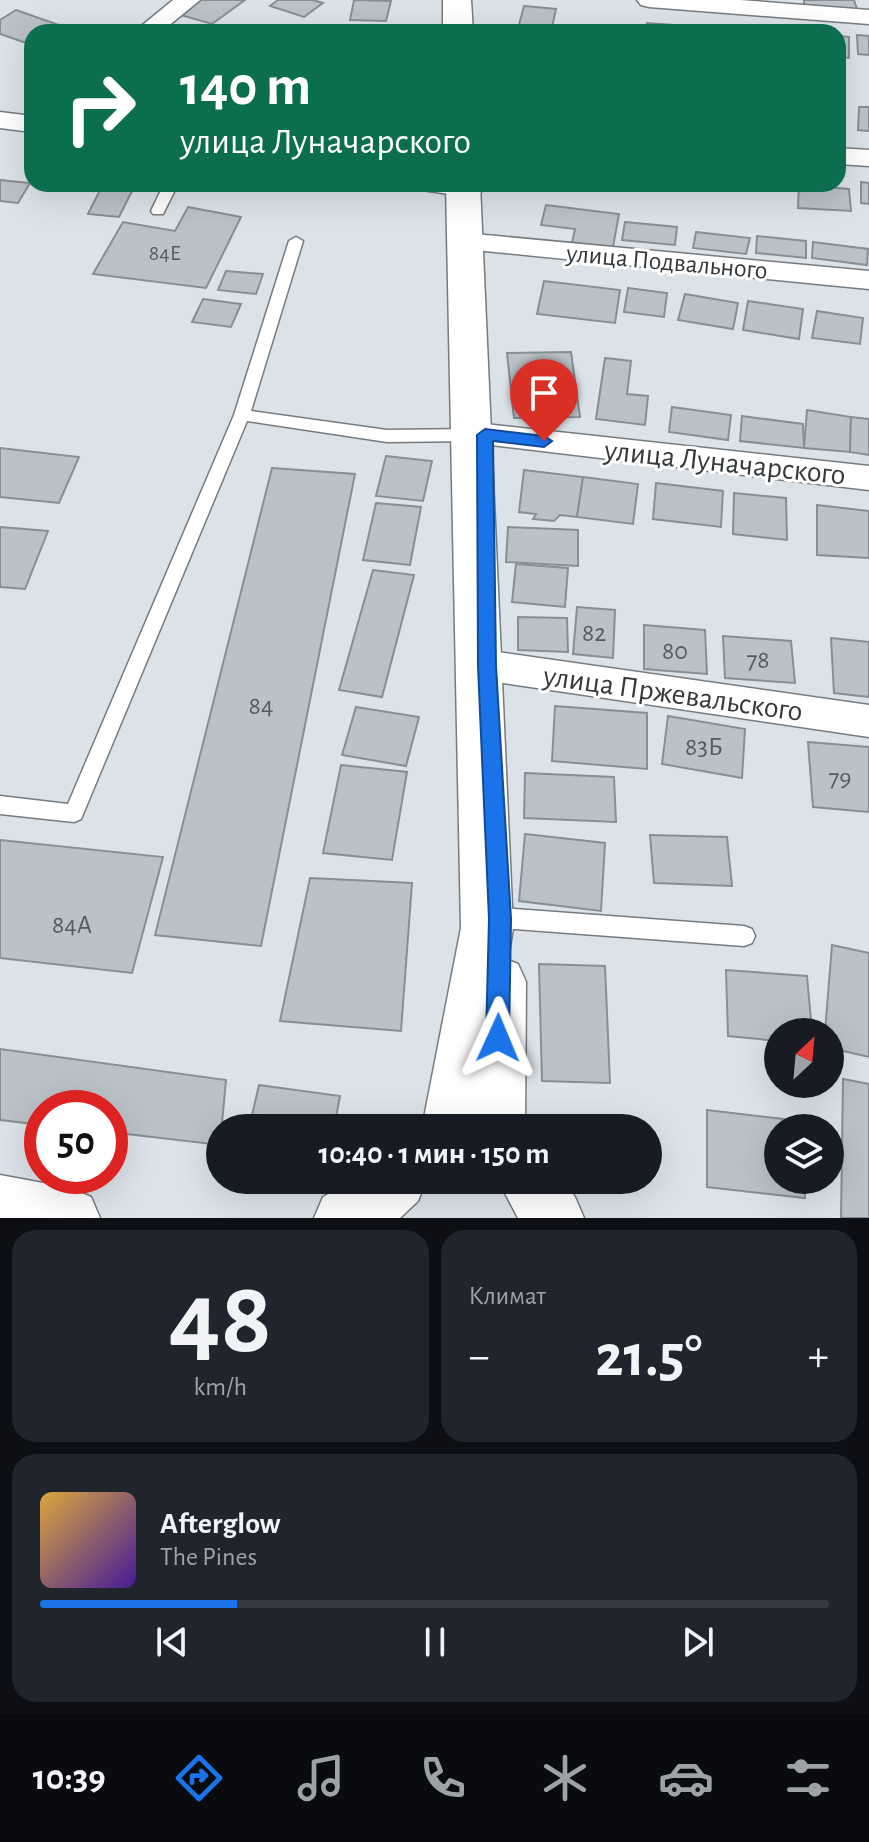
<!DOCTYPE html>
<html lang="ru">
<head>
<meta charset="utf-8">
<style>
  :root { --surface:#171b24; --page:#20242c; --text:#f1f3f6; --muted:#9ea1a6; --line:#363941; --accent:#1a73e8 }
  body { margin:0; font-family:"Alegreya Sans",sans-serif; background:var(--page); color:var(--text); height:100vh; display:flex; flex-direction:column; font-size:30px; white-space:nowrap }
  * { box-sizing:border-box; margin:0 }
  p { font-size:26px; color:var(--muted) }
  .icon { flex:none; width:44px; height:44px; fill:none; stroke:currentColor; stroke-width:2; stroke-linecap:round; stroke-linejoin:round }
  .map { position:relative; height:1218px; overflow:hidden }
  .drawer { display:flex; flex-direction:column; gap:12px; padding:12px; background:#0d0f14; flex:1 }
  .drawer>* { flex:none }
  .top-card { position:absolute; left:24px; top:24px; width:822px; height:168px; border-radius:24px; box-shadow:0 8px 32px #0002; background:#0b6e4f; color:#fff; overflow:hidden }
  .needle { width:52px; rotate:26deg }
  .controls { position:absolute; left:764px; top:1018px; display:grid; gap:16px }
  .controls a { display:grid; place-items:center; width:80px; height:80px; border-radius:50%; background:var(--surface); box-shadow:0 8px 32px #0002; font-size:40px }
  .speed { position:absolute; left:24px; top:1090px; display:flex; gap:16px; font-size:40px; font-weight:700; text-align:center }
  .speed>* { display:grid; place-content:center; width:104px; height:104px; border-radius:50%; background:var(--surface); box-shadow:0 8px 32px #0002; line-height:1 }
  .speed .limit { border:12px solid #d22; background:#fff; color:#111 }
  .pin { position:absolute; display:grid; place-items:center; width:68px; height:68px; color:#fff; margin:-82px -34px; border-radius:50% 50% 50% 0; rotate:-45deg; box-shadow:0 0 8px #0007 }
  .pin .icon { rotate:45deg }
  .me { position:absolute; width:88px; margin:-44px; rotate:1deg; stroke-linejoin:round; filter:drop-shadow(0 0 6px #0008) }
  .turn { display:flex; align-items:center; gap:28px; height:168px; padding:0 24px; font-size:36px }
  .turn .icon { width:104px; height:104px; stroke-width:2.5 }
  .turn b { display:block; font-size:56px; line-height:68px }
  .big { font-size:60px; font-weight:700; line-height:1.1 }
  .drawer .widget { flex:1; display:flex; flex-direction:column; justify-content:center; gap:12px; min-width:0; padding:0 28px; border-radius:24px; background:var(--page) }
  .drawer .dial { align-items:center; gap:0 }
  .dial b { font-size:104px; line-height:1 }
  .song { display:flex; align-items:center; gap:24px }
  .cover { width:96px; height:96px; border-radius:12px; background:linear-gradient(135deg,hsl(40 70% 55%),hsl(260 70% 35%)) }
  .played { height:8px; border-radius:4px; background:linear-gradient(90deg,var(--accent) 25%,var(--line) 25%) }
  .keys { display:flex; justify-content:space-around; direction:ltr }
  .heat { display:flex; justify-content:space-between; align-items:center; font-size:44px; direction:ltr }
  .drawer .tiles { flex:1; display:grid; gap:12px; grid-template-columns:1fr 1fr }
  .widget:last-child { grid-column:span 2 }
  .trip { position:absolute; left:206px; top:1114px; width:456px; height:80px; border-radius:40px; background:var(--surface); box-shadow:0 8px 32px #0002; font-weight:700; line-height:80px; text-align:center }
  .tabs { display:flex; height:128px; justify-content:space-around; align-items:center; background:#090b0e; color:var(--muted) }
  .tabs .icon { width:56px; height:56px }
  .tabs .on { color:var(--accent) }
  .tabs b { font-size:36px; color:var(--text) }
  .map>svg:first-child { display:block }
</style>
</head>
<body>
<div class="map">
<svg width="869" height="1218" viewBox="0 0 869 1218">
  <rect width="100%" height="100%" fill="#dbe3e9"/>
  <g fill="#bac2c7" stroke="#888f94" stroke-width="2">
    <path d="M 201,0 L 245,0 L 212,24 L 181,15 Z"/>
    <path d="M 278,0 L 313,0 L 323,3 L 304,17 L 270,6 Z"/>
    <path d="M 354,0 L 391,1 L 386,21 L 350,20 Z"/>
    <path d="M 804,0 L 854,0 L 857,9 L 804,5 Z"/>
    <path d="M 524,6 L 556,9 L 551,32 L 517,32 Z"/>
    <path d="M 16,10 L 73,30 L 32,32 L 32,45 L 0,34 L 0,20 Z"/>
    <path d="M 647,23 L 688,26 L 688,32 L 646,32 Z"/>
    <path d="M 857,35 L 869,36 L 869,55 L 858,54 Z"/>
    <path d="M 838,36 L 849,37 L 849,58 L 838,57 Z"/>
    <path d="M 859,107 L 869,107 L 869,131 L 858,130 Z"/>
    <path d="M 0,180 L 30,183 L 18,203 L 0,201 Z"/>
    <path d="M 861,182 L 869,183 L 869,204 L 861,203 Z"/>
    <path d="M 681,184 L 724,184 L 723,191 Z"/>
    <path d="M 799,184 L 828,184 L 827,187 L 849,189 L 851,211 L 798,208 Z"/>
    <path d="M 101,188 L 132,191 L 119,217 L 88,214 Z"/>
    <path d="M 546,205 L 619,214 L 613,247 L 572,243 L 575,229 L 541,225 Z"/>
    <path d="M 188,207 L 241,217 L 206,288 L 93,274 L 123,222 L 175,231 Z"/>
    <path d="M 625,222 L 677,227 L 675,245 L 622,240 Z"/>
    <path d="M 696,232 L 750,238 L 746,254 L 693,248 Z"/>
    <path d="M 757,236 L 806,241 L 806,258 L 756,253 Z"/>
    <path d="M 813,242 L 868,249 L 867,265 L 812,258 Z"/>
    <path d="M 226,271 L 263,274 L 256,294 L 218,290 Z"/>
    <path d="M 544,281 L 620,290 L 615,323 L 537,314 Z"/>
    <path d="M 628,288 L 667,293 L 664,317 L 624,312 Z"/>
    <path d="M 685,294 L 738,303 L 733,329 L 678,320 Z"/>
    <path d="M 203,299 L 241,304 L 231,327 L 192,322 Z"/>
    <path d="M 748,301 L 803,309 L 799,339 L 743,330 Z"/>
    <path d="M 817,311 L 863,318 L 860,344 L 812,338 Z"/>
    <path d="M 571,352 L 580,417 L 514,418 L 507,353 Z"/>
    <path d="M 605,358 L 631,361 L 627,394 L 648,396 L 645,425 L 596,419 Z"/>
    <path d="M 672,407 L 731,415 L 728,440 L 669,432 Z"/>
    <path d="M 807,410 L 851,417 L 850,452 L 804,448 Z"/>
    <path d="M 742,416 L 803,424 L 804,448 L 740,441 Z"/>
    <path d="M 851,417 L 869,419 L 869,455 L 850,452 Z"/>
    <path d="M 0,448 L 79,457 L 59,503 L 0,497 Z"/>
    <path d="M 386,456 L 432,461 L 423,501 L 376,496 Z"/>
    <path d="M 272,468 L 355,474 L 261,946 L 155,935 Z"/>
    <path d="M 524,470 L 583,477 L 577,517 L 560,515 L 554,521 L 533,519 L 536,514 L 519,512 Z"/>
    <path d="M 583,477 L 638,484 L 633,524 L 577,517 Z"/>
    <path d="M 656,483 L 723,491 L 721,527 L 653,519 Z"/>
    <path d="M 734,493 L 786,498 L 787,540 L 733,534 Z"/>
    <path d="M 376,503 L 421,507 L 410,565 L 363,560 Z"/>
    <path d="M 817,505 L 869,511 L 869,558 L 817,555 Z"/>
    <path d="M 0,527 L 48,531 L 25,589 L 0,587 Z"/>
    <path d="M 508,527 L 578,530 L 578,566 L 506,562 Z"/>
    <path d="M 516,564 L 568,568 L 565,607 L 512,602 Z"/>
    <path d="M 373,570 L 414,575 L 382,697 L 339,690 Z"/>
    <path d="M 577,607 L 615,610 L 613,658 L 573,654 Z"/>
    <path d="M 518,617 L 567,618 L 568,652 L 518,650 Z"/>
    <path d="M 644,625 L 705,630 L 707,674 L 644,669 Z"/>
    <path d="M 723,636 L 791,641 L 795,683 L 725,678 Z"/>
    <path d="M 831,638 L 869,642 L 869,697 L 834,693 Z"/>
    <path d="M 555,706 L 647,713 L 647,769 L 552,761 Z"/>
    <path d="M 356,707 L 419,717 L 406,766 L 342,755 Z"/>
    <path d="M 668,716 L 745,729 L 742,778 L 662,764 Z"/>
    <path d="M 808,742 L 869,747 L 869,812 L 813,807 Z"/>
    <path d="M 341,765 L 407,772 L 392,860 L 323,853 Z"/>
    <path d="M 525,773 L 614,777 L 616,822 L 524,818 Z"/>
    <path d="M 525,834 L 605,843 L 601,911 L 519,901 Z"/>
    <path d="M 650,835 L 727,837 L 732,886 L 654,883 Z"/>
    <path d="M 0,840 L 163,857 L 132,973 L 0,958 Z"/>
    <path d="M 310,878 L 412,883 L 401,1031 L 280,1021 Z"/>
    <path d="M 832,945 L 869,953 L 869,1057 L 830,1048 L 830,1032 L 825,1032 Z"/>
    <path d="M 539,964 L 605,966 L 610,1083 L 542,1081 Z"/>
    <path d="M 726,970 L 807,976 L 812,1032 L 778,1032 L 778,1041 L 728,1036 Z"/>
    <path d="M 0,1049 L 226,1080 L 220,1145 L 110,1132 L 110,1108 L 42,1108 L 42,1125 L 0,1120 Z"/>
    <path d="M 843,1079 L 869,1084 L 869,1218 L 841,1218 Z"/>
    <path d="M 259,1085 L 340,1096 L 334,1128 L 249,1128 Z"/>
    <path d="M 707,1110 L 801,1121 L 801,1128 L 778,1128 L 778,1180 L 804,1180 L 805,1198 L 707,1187 Z"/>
  </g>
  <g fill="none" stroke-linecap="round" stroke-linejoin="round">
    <g stroke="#757c81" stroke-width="3">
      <g id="service">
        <path d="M 164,184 L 178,184 L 163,214 L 153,214 L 151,211 Z"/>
        <path d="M 296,237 L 303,241 L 251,411 L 387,430 L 474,429 L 482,435 L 474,441 L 387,442 L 247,421 L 81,819 L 74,822 L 0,814 L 0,796 L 68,804 L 234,415 L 289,241 Z"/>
        <path d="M 488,907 L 744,926 L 752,929 L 755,936 L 752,943 L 744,946 L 488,927 L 480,924 L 477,917 L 480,910 Z"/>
      </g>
    </g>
    <g stroke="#757c81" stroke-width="3">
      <g id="minor">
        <path d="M 173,0 L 200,0 L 161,32 L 134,32 Z"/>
        <path d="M 637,0 L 740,0 L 869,10 L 869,24 L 649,7 L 641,5 Z"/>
        <path d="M 0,112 L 32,116 L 32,132 L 0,128 Z"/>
        <path d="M 838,148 L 869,150 L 869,166 L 838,164 Z"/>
        <path d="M 418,184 L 479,184 L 483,189 L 479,195 L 469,197 L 422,190 Z"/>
        <path d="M 464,233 L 869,271 L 869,289 L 454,248 L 450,242 L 454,236 Z"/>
        <path d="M 485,424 L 869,466 L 869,490 L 474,443 L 469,435 L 474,427 Z"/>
        <path d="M 476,649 L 869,705 L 869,737 L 476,679 L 463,674 L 457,664 L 463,654 Z"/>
      </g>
    </g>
    <g stroke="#757c81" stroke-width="3">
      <g id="secondary">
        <path d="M 443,0 L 471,0 L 473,32 L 443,32 Z"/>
        <path d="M 446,184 L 480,184 L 513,928 L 508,960 L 518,964 L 526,982 L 525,1128 L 422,1128 L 461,928 Z"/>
        <path d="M 354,1180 L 426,1180 L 418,1201 L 400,1218 L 314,1218 L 323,1197 Z"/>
        <path d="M 498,1180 L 563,1180 L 575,1197 L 584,1218 L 518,1218 Z"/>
      </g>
    </g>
    <g stroke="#757c81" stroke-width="3">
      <path id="primary" d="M 0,1175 L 70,1188 L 91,1197 L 100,1218 L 0,1218 Z"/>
    </g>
    <use href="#service" fill="#fff" fill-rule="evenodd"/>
    <use href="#minor" fill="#fff" fill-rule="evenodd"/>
    <use href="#secondary" fill="#fff" fill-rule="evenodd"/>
    <use href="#primary" fill="#fff" fill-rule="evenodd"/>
  </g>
  <path fill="#1a73e8" stroke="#114b97" stroke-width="2" d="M 485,429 L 544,436 L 552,441 L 544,447 L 493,441 L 496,666 L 511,919 L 509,1038 L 506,1046 L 498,1049 L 490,1046 L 486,1038 L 489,919 L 478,666 L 477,435 Z"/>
  <g text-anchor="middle" stroke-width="6" stroke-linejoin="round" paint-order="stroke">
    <g font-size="22" fill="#565b5e">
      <text x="165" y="260">84Е</text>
    </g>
    <g font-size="26" fill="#35393b" stroke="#fff">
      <text transform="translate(667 261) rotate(5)" y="9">улица Подвального</text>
    </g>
    <g font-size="26" fill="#565b5e">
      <text x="594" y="641">82</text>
      <text x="675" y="659">80</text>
      <text x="758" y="668">78</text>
      <text x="261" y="714">84</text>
      <text x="704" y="755">83Б</text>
      <text x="840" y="786">79</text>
      <text x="72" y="933">84А</text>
    </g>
    <g font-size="30" fill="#35393b" stroke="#fff">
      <text transform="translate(725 462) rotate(6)" y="10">улица Луначарского</text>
      <text transform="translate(673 693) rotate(8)" y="10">улица Пржевальского</text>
    </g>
  </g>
</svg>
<div class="controls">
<a><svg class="needle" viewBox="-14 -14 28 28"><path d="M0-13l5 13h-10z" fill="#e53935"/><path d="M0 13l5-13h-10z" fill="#9ea1a6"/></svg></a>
<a><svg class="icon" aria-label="layers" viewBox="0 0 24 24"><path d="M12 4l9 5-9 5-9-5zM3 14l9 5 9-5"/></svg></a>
</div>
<div class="speed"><div class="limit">50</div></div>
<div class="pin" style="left:544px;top:441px;background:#d93025"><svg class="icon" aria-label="arrive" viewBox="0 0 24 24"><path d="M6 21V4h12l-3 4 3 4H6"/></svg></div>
<svg class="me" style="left:498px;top:1038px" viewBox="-20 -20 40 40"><path d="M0-17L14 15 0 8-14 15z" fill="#1a73e8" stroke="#fff" stroke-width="4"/></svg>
<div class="trip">10:40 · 1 мин · 150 m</div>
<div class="top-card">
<div class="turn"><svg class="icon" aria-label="right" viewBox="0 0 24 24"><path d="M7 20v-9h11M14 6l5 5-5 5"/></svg><div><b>140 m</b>улица Луначарского</div></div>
</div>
</div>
<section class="drawer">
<div class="tiles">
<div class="widget dial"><b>48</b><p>km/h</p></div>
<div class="widget"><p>Климат</p>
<div class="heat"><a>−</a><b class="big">21.5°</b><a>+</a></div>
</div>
<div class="widget">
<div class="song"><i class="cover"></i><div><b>Afterglow</b><p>The Pines</p></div></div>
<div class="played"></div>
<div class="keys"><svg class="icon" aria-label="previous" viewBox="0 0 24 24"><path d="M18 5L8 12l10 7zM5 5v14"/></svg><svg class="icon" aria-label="pause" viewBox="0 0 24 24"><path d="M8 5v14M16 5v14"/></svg><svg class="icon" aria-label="next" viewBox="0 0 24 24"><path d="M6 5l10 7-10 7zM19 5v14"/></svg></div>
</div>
</div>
</section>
<nav class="tabs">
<b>10:39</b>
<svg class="icon on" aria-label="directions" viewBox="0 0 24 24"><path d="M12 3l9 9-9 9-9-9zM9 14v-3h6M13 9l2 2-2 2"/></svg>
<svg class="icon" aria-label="music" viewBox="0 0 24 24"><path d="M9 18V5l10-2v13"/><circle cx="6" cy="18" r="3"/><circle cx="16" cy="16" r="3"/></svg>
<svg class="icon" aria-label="phone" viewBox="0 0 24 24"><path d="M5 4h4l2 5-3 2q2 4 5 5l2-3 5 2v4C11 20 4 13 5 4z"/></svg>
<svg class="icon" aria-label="climate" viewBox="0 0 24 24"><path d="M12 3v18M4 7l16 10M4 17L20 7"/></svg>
<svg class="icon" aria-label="car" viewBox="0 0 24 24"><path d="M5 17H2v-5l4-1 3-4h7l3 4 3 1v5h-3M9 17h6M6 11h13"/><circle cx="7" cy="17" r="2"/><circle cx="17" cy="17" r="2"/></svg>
<svg class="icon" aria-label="filters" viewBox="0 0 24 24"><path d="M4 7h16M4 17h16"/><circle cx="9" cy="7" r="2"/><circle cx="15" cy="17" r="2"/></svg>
</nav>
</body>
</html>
